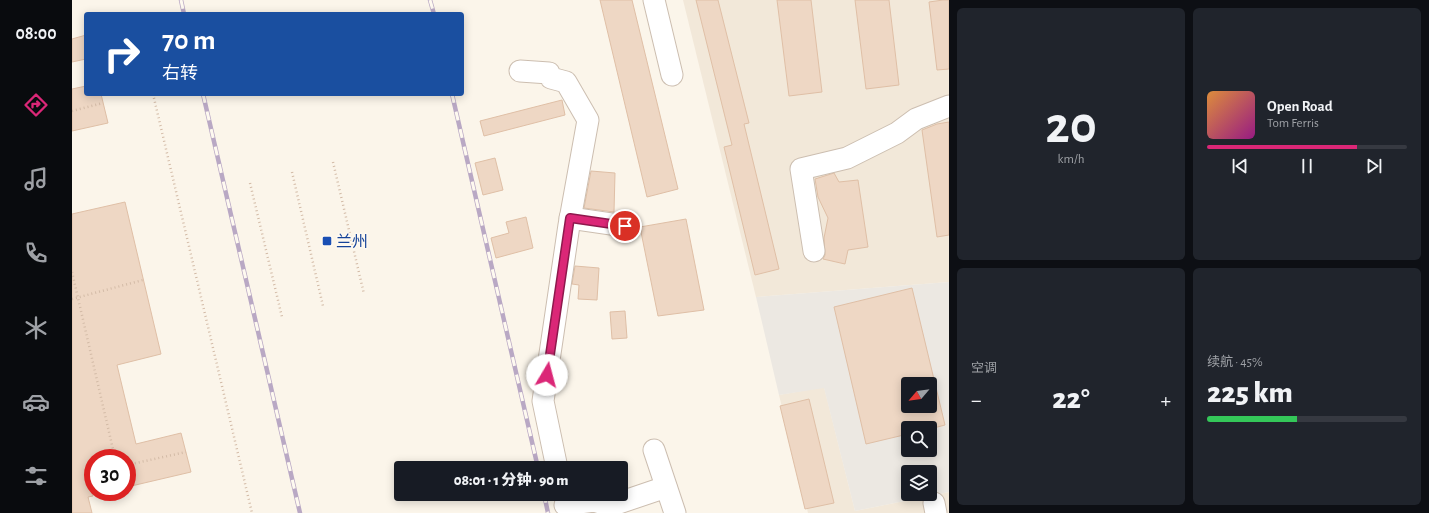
<!DOCTYPE html>
<html lang="zh">
<head>
<meta charset="utf-8">
<style>
  :root { --surface:#171b24; --page:#20242c; --text:#f1f3f6; --muted:#9ea1a6; --line:#363941; --accent:#db2777 }
  body { margin:0; font-family:"Alegreya Sans","Noto Sans SC",sans-serif; background:var(--page); color:var(--text); height:100vh; display:flex; flex-direction:column; font-size:15px; white-space:nowrap }
  * { box-sizing:border-box; margin:0 }
  p { font-size:13px; color:var(--muted) }
  .icon { flex:none; width:22px; height:22px; fill:none; stroke:currentColor; stroke-width:2; stroke-linecap:round; stroke-linejoin:round }
  .map { position:relative; flex:1; overflow:hidden }
  .side { display:flex; flex-direction:column; gap:8px; padding:8px; background:#0d0f14; width:480px }
  .side>* { flex:none }
  .banner { position:absolute; left:12px; top:12px; width:380px; height:84px; border-radius:4px; box-shadow:0 2px 10px #0003; background:#1a4fa0; color:#fff; overflow:hidden }
  .needle { width:26px; rotate:241deg }
  .controls { position:absolute; left:829px; top:377px; display:grid; gap:8px }
  .controls a { display:grid; place-items:center; width:36px; height:36px; border-radius:4px; background:var(--surface); box-shadow:0 2px 10px #0003; font-size:20px }
  .speed { position:absolute; left:12px; top:449px; display:flex; gap:8px; font-size:20px; font-weight:700; text-align:center }
  .speed>* { display:grid; place-content:center; width:52px; height:52px; border-radius:50%; background:var(--surface); box-shadow:0 2px 10px #0003; line-height:1 }
  .speed .limit { border:6px solid #d22; background:#fff; color:#111 }
  .pin { position:absolute; display:grid; place-items:center; width:34px; height:34px; color:#fff; margin:-17px; border:2px solid #fff; border-radius:50%; box-shadow:0 1px 4px #0007 }
  .me { position:absolute; width:44px; margin:-22px; rotate:8deg; stroke-linejoin:round; filter:drop-shadow(0 0 3px #0008) }
  .turn { display:flex; align-items:center; gap:14px; height:84px; padding:0 12px; font-size:18px }
  .turn .icon { width:52px; height:52px; stroke-width:2.5 }
  .turn b { display:block; font-size:28px; line-height:34px }
  .big { font-size:30px; font-weight:800; line-height:1.1 }
  .side .widget { flex:1; display:flex; flex-direction:column; justify-content:center; gap:6px; min-width:0; padding:0 14px; border-radius:6px; background:var(--page) }
  .side .dial { align-items:center; gap:0 }
  .dial b { font-size:52px; line-height:1 }
  .song { display:flex; align-items:center; gap:12px }
  .cover { width:48px; height:48px; border-radius:6px; background:linear-gradient(135deg,hsl(30 70% 55%),hsl(310 70% 35%)) }
  .played { height:4px; border-radius:2px; background:linear-gradient(90deg,var(--accent) 75%,var(--line) 75%) }
  .keys { display:flex; justify-content:space-around; direction:ltr }
  .heat { display:flex; justify-content:space-between; align-items:center; font-size:22px; direction:ltr }
  .charge { height:6px; border-radius:3px; background:linear-gradient(90deg,#34c759 45%,var(--line) 0) }
  .side .tiles { flex:1; display:grid; gap:8px; grid-template-columns:repeat(2,1fr) }
  .trip { position:absolute; left:322px; top:461px; width:234px; height:40px; border-radius:4px; background:var(--surface); box-shadow:0 2px 10px #0003; font-weight:800; line-height:40px; text-align:center }
  main { display:flex; flex:1; min-height:0 }
  .dock { display:flex; flex-direction:column; width:72px; justify-content:space-around; align-items:center; background:#090b0e; color:var(--muted) }
  .dock .icon { width:28px; height:28px }
  .dock .on { color:var(--accent) }
  .dock b { font-size:18px; color:var(--text) }
  .map>svg:first-child { display:block }
</style>
</head>
<body>
<main>
<nav class="dock">
<b>08:00</b>
<svg class="icon on" aria-label="directions" viewBox="0 0 24 24"><path d="M12 3l9 9-9 9-9-9zM9 14v-3h6M13 9l2 2-2 2"/></svg>
<svg class="icon" aria-label="music" viewBox="0 0 24 24"><path d="M9 18V5l10-2v13"/><circle cx="6" cy="18" r="3"/><circle cx="16" cy="16" r="3"/></svg>
<svg class="icon" aria-label="phone" viewBox="0 0 24 24"><path d="M5 4h4l2 5-3 2q2 4 5 5l2-3 5 2v4C11 20 4 13 5 4z"/></svg>
<svg class="icon" aria-label="climate" viewBox="0 0 24 24"><path d="M12 3v18M4 7l16 10M4 17L20 7"/></svg>
<svg class="icon" aria-label="car" viewBox="0 0 24 24"><path d="M5 17H2v-5l4-1 3-4h7l3 4 3 1v5h-3M9 17h6M6 11h13"/><circle cx="7" cy="17" r="2"/><circle cx="17" cy="17" r="2"/></svg>
<svg class="icon" aria-label="filters" viewBox="0 0 24 24"><path d="M4 7h16M4 17h16"/><circle cx="9" cy="7" r="2"/><circle cx="15" cy="17" r="2"/></svg>
</nav>
<div class="map">
<svg width="877" height="513" viewBox="0 0 877 513">
  <rect width="100%" height="100%" fill="#fbf5ea"/>
  <g fill="#f2e8d9">
    <path d="M 611,0 L 877,0 L 877,282 L 684,297 Z"/>
    <path d="M 752,387 L 783,511 L 877,492 L 877,513 L 736,513 L 707,395 Z"/>
  </g>
  <path fill="#ece8e2" fill-rule="evenodd" d="M 877,282 L 877,492 L 783,511 L 752,388 L 707,395 L 684,297 ZM 836,384 L 858,384 L 858,406 L 836,406 ZM 836,428 L 858,428 L 858,450 L 836,450 ZM 836,472 L 858,472 L 858,494 L 836,494 Z"/>
  <g fill="#eed7c4" stroke="#dfbfa6" fill-rule="evenodd">
    <path d="M 528,0 L 560,0 L 606,189 L 575,197 Z"/>
    <path d="M 624,0 L 646,0 L 677,123 L 672,124 L 707,269 L 683,275 L 652,147 L 660,145 Z"/>
    <path d="M 705,0 L 739,0 L 750,92 L 717,96 Z"/>
    <path d="M 783,0 L 817,0 L 827,85 L 794,89 Z"/>
    <path d="M 871,0 L 877,0 L 877,69 L 865,70 L 857,2 Z"/>
    <path d="M 14,35 L 14,59 L 0,62 L 0,39 Z"/>
    <path d="M 14,86 L 14,94 L 29,94 L 36,123 L 0,131 L 0,89 Z"/>
    <path d="M 490,100 L 493,115 L 412,136 L 408,121 Z"/>
    <path d="M 877,122 L 877,235 L 865,237 L 850,130 L 865,124 Z"/>
    <path d="M 423,158 L 431,190 L 411,195 L 403,163 Z"/>
    <path d="M 519,171 L 543,173 L 542,212 L 512,208 Z"/>
    <path d="M 762,173 L 767,182 L 786,180 L 796,247 L 776,250 L 773,264 L 751,259 L 753,255 L 752,238 L 756,218 L 746,197 L 743,179 Z"/>
    <path d="M 53,202 L 89,354 L 45,365 L 64,444 L 109,433 L 119,472 L 55,487 L 55,458 L 21,458 L 21,496 L 16,497 L 20,513 L 0,513 L 0,214 Z"/>
    <path d="M 454,217 L 461,248 L 424,258 L 419,238 L 437,233 L 434,222 Z"/>
    <path d="M 614,219 L 632,310 L 586,316 L 568,227 Z"/>
    <path d="M 503,266 L 527,268 L 525,300 L 506,299 L 507,285 L 500,284 Z"/>
    <path d="M 840,288 L 873,425 L 858,429 L 836,428 L 836,434 L 794,444 L 762,307 ZM 836,384 L 858,384 L 858,406 L 836,406 Z"/>
    <path d="M 553,311 L 555,338 L 540,339 L 538,312 Z"/>
    <path d="M 737,399 L 762,503 L 733,509 L 708,406 Z"/>
  </g>
  <g fill="none" stroke-linecap="round" stroke-linejoin="round">
    <g stroke="#ccbeb0" stroke-width="23">
      <g id="minor">
        <path d="M 582,0 L 600,75"/>
        <path d="M 448,71 L 477,73 L 479,78 L 494,82 L 516,120 L 497,225 L 471,401 L 485,468"/>
        <path d="M 498,218 L 553,226"/>
        <path d="M 742,251 L 729,169 L 775,158 L 825,133 L 844,119 L 877,106"/>
        <path d="M 582,450 L 603,513"/>
        <path d="M 862,503 L 864,513"/>
        <path d="M 493,505 L 522,501 L 538,506 L 594,487"/>
      </g>
    </g>
    <g stroke="#d3bba7" stroke-width="2.5" stroke-dasharray="1 3" stroke-linecap="butt">
      <path d="M 81,94 L 180,513"/>
      <path d="M 0,111 L 31,103"/>
      <path d="M 261,162 L 292,294"/>
      <path d="M 220,172 L 251,306"/>
      <path d="M 178,183 L 210,317"/>
      <path d="M 0,272 L 43,458"/>
      <path d="M 0,299 L 71,280"/>
      <path d="M 55,465 L 114,452"/>
    </g>
    <use href="#minor" stroke="#fff" stroke-width="21"/>
    <g stroke="#b9a8c4" stroke-width="4.5">
      <g id="rail">
        <path d="M 109,0 L 112,14"/>
        <path d="M 358,0 L 362,14"/>
        <path d="M 131,94 L 228,513"/>
        <path d="M 380,94 L 466,468"/>
        <path d="M 472,494 L 476,513"/>
      </g>
    </g>
    <use href="#rail" stroke="#fef9f0" stroke-width="3" stroke-dasharray="9" stroke-linecap="butt"/>
  </g>
  <g fill="none" stroke-linecap="round" stroke-linejoin="round">
    <g stroke="#8e194d" stroke-width="10">
      <path id="route" d="M 475,375 L 498,218 L 553,226"/>
    </g>
    <use href="#route" stroke="#db2777" stroke-width="7"/>
  </g>
  <rect fill="#1a4fb4" stroke="#fef9f0" stroke-width="1.5" x="250" y="236" width="10" height="10" rx="2"/>
  <g text-anchor="middle" stroke-width="3" stroke-linejoin="round" paint-order="stroke">
    <g font-size="16" fill="#164399" stroke="#fef9f0" text-anchor="start">
      <text x="264" y="247">兰州</text>
    </g>
  </g>
</svg>
<div class="controls">
<a><svg class="needle" viewBox="-14 -14 28 28"><path d="M0-13l5 13h-10z" fill="#e53935"/><path d="M0 13l5-13h-10z" fill="#9ea1a6"/></svg></a>
<a><svg class="icon" aria-label="search" viewBox="0 0 24 24"><circle cx="10" cy="10" r="6"/><path d="M15 15l6 6"/></svg></a>
<a><svg class="icon" aria-label="layers" viewBox="0 0 24 24"><path d="M12 4l9 5-9 5-9-5zM3 14l9 5 9-5"/></svg></a>
</div>
<div class="speed"><div class="limit">30</div></div>
<div class="pin" style="left:553px;top:226px;background:#d93025"><svg class="icon" aria-label="arrive" viewBox="0 0 24 24"><path d="M6 21V4h12l-3 4 3 4H6"/></svg></div>
<svg class="me" style="left:475px;top:375px" viewBox="-20 -20 40 40"><circle r="19" fill="#fff"/><path d="M0-13L10 11 0 6-10 11z" fill="#db2777"/></svg>
<div class="trip">08:01 · 1 分钟 · 90 m</div>
<div class="banner">
<div class="turn"><svg class="icon" aria-label="right" viewBox="0 0 24 24"><path d="M7 20v-9h11M14 6l5 5-5 5"/></svg><div><b>70 m</b>右转</div></div>
</div>
</div>
<section class="side">
<div class="tiles">
<div class="widget dial"><b>20</b><p>km/h</p></div>
<div class="widget">
<div class="song"><i class="cover"></i><div><b>Open Road</b><p>Tom Ferris</p></div></div>
<div class="played"></div>
<div class="keys"><svg class="icon" aria-label="previous" viewBox="0 0 24 24"><path d="M18 5L8 12l10 7zM5 5v14"/></svg><svg class="icon" aria-label="pause" viewBox="0 0 24 24"><path d="M8 5v14M16 5v14"/></svg><svg class="icon" aria-label="next" viewBox="0 0 24 24"><path d="M6 5l10 7-10 7zM19 5v14"/></svg></div>
</div>
<div class="widget"><p>空调</p>
<div class="heat"><a>−</a><b class="big">22°</b><a>+</a></div>
</div>
<div class="widget"><p>续航 · 45%</p><b class="big">225 km</b><div class="charge"></div></div>
</div>
</section>
</main>
</body>
</html>
